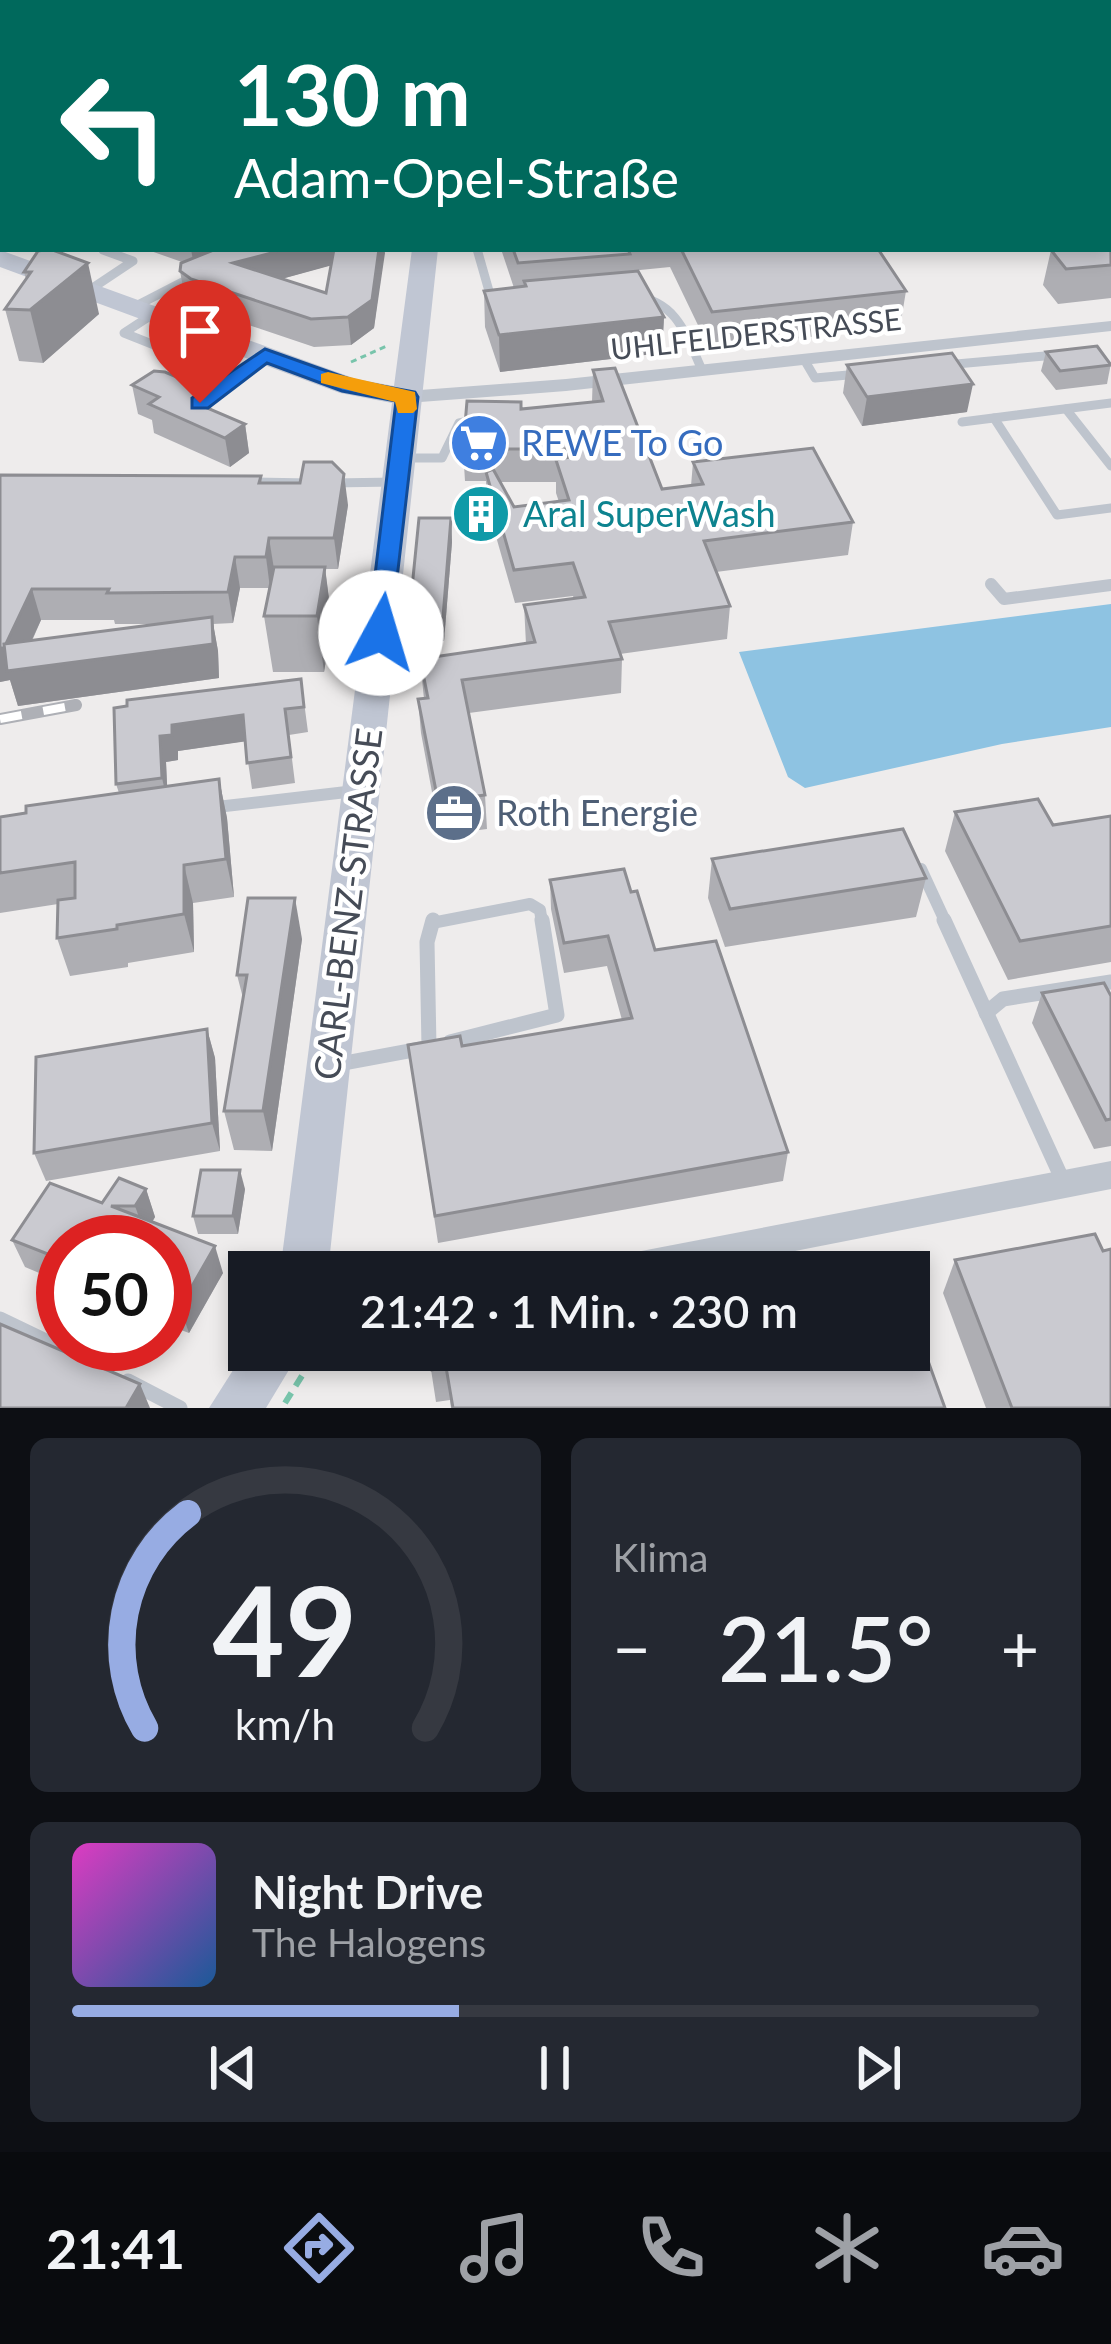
<!DOCTYPE html>
<html lang="de">
<head>
<meta charset="utf-8">
<style>
  :root { --surface:#171b24; --page:#242831; --text:#f1f3f6; --muted:#9ea1a6; --line:#363941; --accent:#97ace3 }
  body { margin:0; font-family:Lato,sans-serif; background:var(--page); color:var(--text); height:100vh; display:flex; flex-direction:column; font-size:45px; white-space:nowrap }
  * { box-sizing:border-box; margin:0 }
  p { font-size:39px; color:var(--muted) }
  .icon { flex:none; width:66px; height:66px; fill:none; stroke:currentColor; stroke-width:2; stroke-linecap:round; stroke-linejoin:round }
  .map { position:relative; height:1408px; overflow:hidden }
  .drawer { display:flex; flex-direction:column; gap:30px; padding:30px; background:#0d0f14; flex:1 }
  .drawer>* { flex:none }
  .hud { position:absolute; left:0px; top:0px; width:1113px; height:252px; box-shadow:0 6px 18px #0003; background:#00695c; color:#fff; overflow:hidden }
  .speed { position:absolute; left:36px; top:1215px; display:flex; gap:24px; font-size:60px; font-weight:700; text-align:center }
  .speed>* { display:grid; place-content:center; width:156px; height:156px; border-radius:50%; background:var(--surface); box-shadow:0 6px 18px #0003; line-height:1 }
  .speed .limit { border:18px solid #d22; background:#fff; color:#111 }
  .pin { position:absolute; display:grid; place-items:center; width:102px; height:102px; color:#fff; margin:-123px -51px; border-radius:50% 50% 50% 0; rotate:-45deg; box-shadow:0 0 12px #0007 }
  .pin .icon { rotate:45deg }
  .me { position:absolute; width:132px; margin:-66px; rotate:6deg; stroke-linejoin:round; filter:drop-shadow(0 0 9px #0008) }
  .turn { display:flex; align-items:center; gap:42px; height:252px; padding:0 36px; font-size:54px }
  .turn .icon { width:156px; height:156px; stroke-width:2.5 }
  .turn b { display:block; font-size:84px; line-height:102px }
  .big { font-size:90px; font-weight:600; line-height:1.1 }
  .drawer .tile { flex:1; display:flex; flex-direction:column; justify-content:center; gap:18px; min-width:0; padding:0 42px; border-radius:18px; background:var(--page) }
  .drawer .dial { align-items:center; gap:0 }
  .dial svg { height:312px; overflow:visible; fill:none; stroke:var(--line); stroke-width:7; stroke-linecap:round; text-anchor:middle }
  .dial text { fill:var(--text); stroke:none }
  .song { display:flex; align-items:center; gap:36px }
  .cover { width:144px; height:144px; border-radius:18px; background:linear-gradient(135deg,hsl(310 70% 55%),hsl(210 70% 35%)) }
  .played { height:12px; border-radius:6px; background:linear-gradient(90deg,var(--accent) 40%,var(--line) 40%) }
  .keys { display:flex; justify-content:space-around; direction:ltr }
  .heat { display:flex; justify-content:space-between; align-items:center; font-size:66px; direction:ltr }
  .drawer .tiles { flex:1; display:grid; gap:30px; grid-template-columns:1fr 1fr }
  .tile:last-child { grid-column:span 2 }
  .trip { position:absolute; left:228px; top:1251px; width:702px; height:120px; border-radius:0px; background:var(--surface); box-shadow:0 6px 18px #0003; font-weight:600; line-height:120px; text-align:center }
  .dock { display:flex; height:192px; justify-content:space-around; align-items:center; background:#090b0e; color:var(--muted) }
  .dock .icon { width:84px; height:84px }
  .dock .selected { color:var(--accent) }
  .dock b { font-size:54px; color:var(--text) }
  .map>svg:first-child { display:block }
</style>
</head>
<body>
<div class="map">
<svg width="1111" height="1408" viewBox="0 0 1111 1408">
  <rect width="100%" height="100%" fill="#eeecec"/>
  <path fill="#8ec3e2" d="M 1111,604 L 1111,727 L 1002,744 L 805,788 L 788,777 L 739,652 Z"/>
  <g fill="none" stroke-linecap="round" stroke-linejoin="round">
    <path stroke="#78c4ab" stroke-width="3" stroke-dasharray="6 4.5" stroke-linecap="butt" d="M 351,362 L 389,345"/>
    <path stroke="#78c4ab" stroke-width="6" stroke-dasharray="12 8" stroke-linecap="butt" d="M 285,1403 L 318,1350"/>
    <g stroke="#bec4cd" stroke-width="9">
      <path d="M 477,249 L 493,305"/>
      <path d="M 88,291 L 133,261 L 103,250"/>
      <path d="M 636,297 C 677,301 687,337 702,370"/>
      <path d="M 134,307 L 196,275"/>
      <path d="M 153,314 L 124,333 L 192,360"/>
      <path d="M 805,361 L 815,378 L 859,374"/>
      <path d="M 945,365 L 1056,355"/>
      <path d="M 200,403 L 265,355"/>
      <path d="M 1066,409 L 1111,466"/>
      <path d="M 994,418 L 1057,515 L 1111,508"/>
      <path d="M 962,422 L 1111,403"/>
      <path d="M 400,458 L 442,458 L 459,423 L 478,419"/>
      <path d="M 248,482 L 311,483"/>
      <path d="M 332,483 L 395,482"/>
    </g>
    <g stroke="#bec4cd" stroke-width="12">
      <path d="M 991,584 L 1004,599 L 1111,585"/>
      <path d="M 208,808 L 355,791"/>
      <path d="M 921,869 L 946,923"/>
      <path d="M 432,923 L 530,904 L 540,910 L 542,923"/>
    </g>
    <g stroke="#bec4cd" stroke-width="15">
      <path d="M 944,920 L 1064,1183"/>
      <path d="M 986,1013 L 1003,999 L 1111,982"/>
      <path d="M 450,1042 L 557,1015 L 542,920"/>
      <path d="M 429,1047 L 427,942 L 433,920"/>
      <path d="M 339,1064 L 425,1048"/>
      <path d="M 0,1319 L 104,1369"/>
      <path d="M 128,1381 L 180,1408"/>
    </g>
    <g fill="#bec4cd" fill-rule="evenodd">
      <path d="M 1111,321 L 1111,331 L 566,391 L 407,403 L 397,397 L 407,391 L 566,379 Z"/>
      <path d="M 1111,1161 L 1111,1189 L 688,1272 L 594,1272 L 598,1261 L 610,1257 Z"/>
    </g>
    <g fill="#c0c6d3" fill-rule="evenodd">
      <rect x="444" y="0" width="20" height="3"/>
      <path d="M 412,249 L 438,249 L 328,1272 L 280,1272 L 392,403 L 340,393 L 0,267 L 0,250 L 356,379 L 394,386 Z"/>
      <path d="M 249,1345 L 249,1350 L 301,1350 L 266,1408 L 209,1408 Z"/>
    </g>
    <g stroke="#aeb0b6" stroke-width="12">
      <path id="rail" d="M 0,719 L 76,705"/>
    </g>
    <use href="#rail" stroke="#fff" stroke-width="8" stroke-dasharray="22" stroke-linecap="butt"/>
  </g>
  <g fill="#aeaeb3" fill-rule="evenodd">
    <rect x="479" y="0" width="96" height="3"/>
    <path d="M 973,0 L 1111,0 L 1111,58 L 1110,3 L 972,3 Z"/>
    <path d="M 1111,165 L 1111,298 L 1058,304 L 1043,285 L 1051,250 L 1110,249 Z"/>
    <path d="M 145,249 L 384,249 L 374,328 L 351,345 L 314,347 L 195,307 L 185,298 L 180,271 L 182,262 ZM 331,265 L 326,293 L 281,279 Z"/>
    <path d="M 501,249 L 878,249 L 906,291 L 900,327 L 709,348 L 670,267 L 630,271 L 664,317 L 662,353 L 500,372 L 485,327 L 484,291 L 514,288 Z"/>
    <path d="M 38,251 L 99,314 L 43,363 L 19,361 L 5,309 L 26,279 L 24,272 Z"/>
    <path d="M 1046,352 L 1111,363 L 1107,384 L 1056,390 L 1041,371 Z"/>
    <path d="M 847,365 L 967,412 L 862,426 L 843,393 Z"/>
    <path d="M 593,370 L 662,489 L 691,486 L 693,462 L 853,522 L 848,555 L 716,572 L 730,606 L 727,639 L 620,654 L 622,659 L 621,693 L 469,713 L 485,795 L 487,829 L 440,835 L 421,733 L 418,699 L 424,699 L 420,659 L 526,644 L 524,605 L 574,599 L 573,596 L 515,603 L 487,505 L 486,481 L 465,481 L 463,449 L 521,409 L 592,402 ZM 500,482 L 556,482 L 556,493 L 559,502 L 514,507 Z"/>
    <path d="M 132,385 L 212,410 L 245,424 L 249,453 L 230,467 L 154,433 L 152,420 L 138,414 Z"/>
    <path d="M 0,475 L 261,476 L 262,483 L 348,505 L 338,569 L 325,569 L 332,623 L 324,672 L 273,672 L 264,616 L 269,588 L 240,588 L 233,623 L 213,624 L 218,651 L 219,678 L 18,706 L 10,680 L 0,682 ZM 41,620 L 114,620 L 115,624 L 158,624 L 32,641 Z"/>
    <path d="M 451,518 L 452,542 L 444,641 L 411,642 L 409,618 Z"/>
    <path d="M 301,679 L 308,732 L 289,735 L 295,783 L 252,789 L 245,741 L 178,751 L 178,760 L 166,762 L 167,787 L 219,779 L 227,818 L 234,897 L 193,903 L 194,952 L 128,963 L 128,967 L 70,976 L 57,938 L 58,904 L 0,913 L 0,817 L 119,793 L 116,784 Z"/>
    <path d="M 955,812 L 1053,825 L 1111,816 L 1111,962 L 1008,980 L 945,851 Z"/>
    <path d="M 712,859 L 926,878 L 916,917 L 725,947 L 708,898 Z"/>
    <path d="M 550,880 L 631,892 L 655,950 L 788,1152 L 783,1181 L 438,1243 L 408,1045 L 462,1046 L 622,1020 L 607,966 L 564,973 L 551,909 Z"/>
    <path d="M 302,939 L 272,1151 L 234,1150 L 224,1111 L 243,998 L 237,975 Z"/>
    <path d="M 1042,993 L 1111,996 L 1111,1146 L 1094,1149 L 1032,1023 Z"/>
    <path d="M 207,1029 L 215,1058 L 220,1151 L 46,1181 L 34,1153 Z"/>
    <path d="M 146,1189 L 155,1217 L 152,1222 L 223,1273 L 189,1333 L 165,1324 L 165,1242 L 63,1242 L 63,1283 L 25,1267 L 12,1240 L 102,1203 Z"/>
    <path d="M 245,1189 L 238,1234 L 198,1234 L 193,1216 Z"/>
    <path d="M 1103,1251 L 1111,1408 L 986,1408 L 943,1293 L 955,1260 Z"/>
    <path d="M 428,1350 L 945,1408 L 451,1408 L 450,1400 L 436,1402 Z"/>
  </g>
  <g fill="#8d8d92">
    <path d="M 3,193 L 3,226 L 0,227 L 0,195 Z"/>
    <path d="M 191,249 L 240,249 L 194,266 Z"/>
    <path d="M 287,249 L 338,249 L 340,263 L 237,291 L 233,263 Z"/>
    <path d="M 379,249 L 384,249 L 385,253 L 374,328 L 351,345 L 348,317 Z"/>
    <path d="M 88,263 L 99,314 L 43,363 L 30,310 Z"/>
    <path d="M 664,317 L 662,353 L 500,372 L 499,335 Z"/>
    <path d="M 973,384 L 967,412 L 862,426 L 867,397 Z"/>
    <path d="M 208,390 L 213,418 L 195,398 Z"/>
    <path d="M 245,424 L 249,453 L 230,467 L 225,438 Z"/>
    <path d="M 344,474 L 348,505 L 338,569 L 334,538 Z"/>
    <path d="M 451,518 L 452,542 L 444,641 L 443,617 Z"/>
    <path d="M 269,538 L 274,569 L 270,588 L 266,557 Z"/>
    <path d="M 235,557 L 240,588 L 233,623 L 228,592 Z"/>
    <path d="M 325,567 L 332,623 L 324,672 L 317,616 Z"/>
    <path d="M 32,589 L 41,620 L 18,670 L 212,617 L 218,651 L 219,678 L 18,706 L 10,680 L 0,682 L 0,648 Z"/>
    <path d="M 243,715 L 248,741 L 178,751 L 178,760 L 166,762 L 168,804 L 162,778 L 160,736 L 172,725 Z"/>
    <path d="M 219,779 L 227,818 L 234,897 L 226,859 Z"/>
    <path d="M 184,865 L 193,903 L 194,952 L 184,914 Z"/>
    <path d="M 295,898 L 302,939 L 272,1151 L 263,1111 Z"/>
    <path d="M 207,1029 L 215,1058 L 220,1151 L 212,1123 Z"/>
    <path d="M 240,1170 L 245,1189 L 238,1234 L 233,1216 Z"/>
    <path d="M 146,1189 L 155,1217 L 145,1234 L 135,1206 Z"/>
    <path d="M 215,1246 L 223,1273 L 189,1333 L 180,1307 Z"/>
    <path d="M 140,1384 L 150,1408 L 126,1408 Z"/>
  </g>
  <g fill="#cacad0" stroke="#8d8d92" stroke-width="3">
    <path d="M 5,0 L 139,0 L 138,3 L 3,3 Z"/>
    <path d="M 289,0 L 419,0 L 419,3 L 288,3 Z"/>
    <path d="M 479,0 L 550,0 L 549,3 L 479,3 Z"/>
    <path d="M 616,0 L 670,0 L 672,3 L 617,3 Z"/>
    <path d="M 986,0 L 1111,0 L 1111,27 L 1110,3 L 989,3 Z"/>
    <path d="M 3,3 L 3,67 L 0,67 L 0,9 Z"/>
    <path d="M 0,77 L 3,78 L 3,193 L 0,195 Z"/>
    <path d="M 1110,165 L 1111,265 L 1066,269 L 1051,250 L 1110,249 Z"/>
    <path d="M 50,249 L 88,263 L 30,310 L 5,309 L 31,272 L 24,272 L 38,251 Z"/>
    <path d="M 216,249 L 287,249 L 233,263 L 326,293 L 334,249 L 379,249 L 372,300 L 348,317 L 311,319 L 191,279 L 180,271 L 181,263 Z"/>
    <path d="M 513,249 L 628,249 L 630,254 L 518,263 Z"/>
    <path d="M 681,249 L 878,249 L 906,291 L 712,312 Z"/>
    <path d="M 638,271 L 664,317 L 499,335 L 484,291 L 526,286 L 524,281 Z"/>
    <path d="M 1097,346 L 1111,365 L 1060,371 L 1046,352 Z"/>
    <path d="M 952,353 L 973,384 L 867,397 L 847,365 Z"/>
    <path d="M 615,368 L 662,489 L 703,484 L 693,462 L 813,448 L 853,522 L 704,541 L 730,606 L 609,622 L 622,659 L 462,680 L 485,795 L 438,801 L 418,699 L 428,698 L 420,659 L 535,642 L 524,605 L 585,597 L 573,563 L 514,570 L 486,472 L 493,469 L 514,507 L 569,500 L 556,460 L 569,457 L 568,449 L 463,449 L 467,401 L 521,402 L 521,409 L 603,401 L 593,370 Z"/>
    <path d="M 154,371 L 165,372 L 208,390 L 195,398 L 204,402 L 200,405 L 245,424 L 225,438 L 149,404 L 159,397 L 132,385 Z"/>
    <path d="M 304,462 L 332,462 L 344,474 L 334,538 L 269,538 L 266,557 L 235,557 L 228,592 L 107,593 L 109,589 L 32,589 L 4,648 L 0,648 L 0,475 L 261,476 L 259,483 L 300,483 Z"/>
    <path d="M 419,518 L 451,518 L 443,617 L 409,618 Z"/>
    <path d="M 274,567 L 325,567 L 317,616 L 264,616 Z"/>
    <path d="M 212,617 L 213,644 L 7,671 L 4,644 Z"/>
    <path d="M 301,679 L 304,707 L 285,709 L 291,757 L 247,763 L 243,715 L 172,725 L 172,735 L 160,736 L 162,778 L 116,784 L 114,708 L 127,706 L 127,700 Z"/>
    <path d="M 219,779 L 226,859 L 184,865 L 184,914 L 117,925 L 117,929 L 57,938 L 58,900 L 75,898 L 75,862 L 0,873 L 0,817 L 26,813 L 26,806 Z"/>
    <path d="M 1038,799 L 1053,825 L 1111,816 L 1111,926 L 1020,941 L 955,812 Z"/>
    <path d="M 903,829 L 926,878 L 730,909 L 712,859 Z"/>
    <path d="M 624,869 L 631,892 L 637,891 L 655,950 L 716,941 L 788,1152 L 435,1216 L 408,1045 L 460,1036 L 462,1046 L 632,1018 L 608,936 L 564,943 L 550,880 Z"/>
    <path d="M 248,898 L 295,898 L 263,1111 L 224,1111 L 247,975 L 237,975 Z"/>
    <path d="M 1104,983 L 1111,996 L 1111,1119 L 1106,1120 L 1042,993 Z"/>
    <path d="M 207,1029 L 212,1123 L 34,1153 L 36,1057 Z"/>
    <path d="M 201,1170 L 240,1170 L 233,1216 L 193,1216 Z"/>
    <path d="M 119,1178 L 146,1189 L 135,1206 L 111,1206 L 215,1246 L 180,1307 L 165,1301 L 165,1242 L 63,1242 L 63,1260 L 12,1240 L 50,1183 L 102,1203 Z"/>
    <path d="M 1095,1234 L 1103,1251 L 1111,1249 L 1111,1408 L 1012,1408 L 955,1260 Z"/>
    <path d="M 892,1260 L 896,1272 L 828,1272 Z"/>
    <path d="M 704,1266 L 706,1272 L 670,1272 Z"/>
    <path d="M 909,1308 L 945,1408 L 453,1408 L 446,1367 L 432,1370 L 429,1350 L 909,1350 Z"/>
    <path d="M 0,1324 L 140,1384 L 126,1408 L 0,1408 Z"/>
  </g>
  <path fill="#1a73e8" stroke="#114b97" stroke-width="3" d="M 265,349 L 355,381 L 415,392 L 418,397 L 390,639 L 381,642 L 368,633 L 396,401 L 342,391 L 267,363 L 208,408 L 192,408 L 192,398 Z"/>
  <path fill="#f59e0b" d="M 328,372 L 415,392 L 417,409 L 413,413 L 398,413 L 395,402 L 321,383 L 321,374 Z"/>
  <defs>
    <g id="supermarket-disc" transform="scale(3)"><circle r="9.5" fill="#3f7fe0" stroke="#fff"/><path d="M-6-5.5h2.5l.6 2H6L4.5 2H-2.5L-4.4-4H-6ZM-1.5 3.2a1.3 1.3 0 1 0 .1 0ZM3 3.2a1.3 1.3 0 1 0 .1 0Z" fill="#fff"/></g>
    <g id="building-disc" transform="scale(3)"><circle r="9.5" fill="#0f9aa8" stroke="#fff"/><path d="M-4-6H4V6H1V3H-1V6H-4ZM-2.5-4.3h1.7v1.8h-1.7ZM.8-4.3h1.7v1.8H.8ZM-2.5-1h1.7V.8h-1.7ZM.8-1h1.7V.8H.8Z" fill="#fff"/></g>
    <g id="office-disc" transform="scale(3)"><circle r="9.5" fill="#5c6f8a" stroke="#fff"/><path d="M-6-3h4V-5.5h4V-3h4V5H-6ZM-1-4.5V-3h2v-1.5ZM-6 0V1H6V0Z" fill="#fff"/></g>
  </defs>
  <g fill-rule="evenodd">
    <use href="#supermarket-disc" x="479" y="443"/>
    <use href="#building-disc" x="481" y="514"/>
    <use href="#office-disc" x="454" y="813"/>
  </g>
  <g text-anchor="middle" stroke-width="9" stroke-linejoin="round" paint-order="stroke">
    <g font-size="30" fill="#464c57" stroke="#fff">
      <text transform="translate(756 335) rotate(-6)" y="10">UHLFELDERSTRASSE</text>
    </g>
    <g font-size="36" fill="#366cbe" stroke="#fff" text-anchor="start">
      <text x="521" y="456">REWE To Go</text>
    </g>
    <g font-size="36" fill="#0d838f" stroke="#fff" text-anchor="start">
      <text x="523" y="527">Aral SuperWash</text>
    </g>
    <g font-size="36" fill="#4e5e75" stroke="#fff" text-anchor="start">
      <text x="496" y="826">Roth Energie</text>
    </g>
    <g font-size="36" fill="#464c57" stroke="#fff">
      <text transform="translate(348 904) rotate(-83)" y="13">CARL-BENZ-STRASSE</text>
    </g>
  </g>
</svg>
<div class="speed"><div class="limit">50</div></div>
<div class="pin" style="left:200px;top:403px;background:#d93025"><svg class="icon" aria-label="arrive" viewBox="0 0 24 24"><path d="M6 21V4h12l-3 4 3 4H6"/></svg></div>
<svg class="me" style="left:381px;top:633px" viewBox="-20 -20 40 40"><circle r="19" fill="#fff"/><path d="M0-13L10 11 0 6-10 11z" fill="#1a73e8"/></svg>
<div class="trip">21:42 · 1 Min. · 230 m</div>
<div class="hud">
<div class="turn"><svg class="icon" aria-label="left" viewBox="0 0 24 24"><path d="M17 20v-9H6M10 6l-5 5 5 5"/></svg><div><b>130 m</b>Adam-Opel-Straße</div></div>
</div>
</div>
<section class="drawer">
<div class="tiles">
<div class="tile dial"><svg viewBox="0 0 100 80">
<path d="M14 69A42 42 0 1 1 86 69"/>
<path d="M14 69A42 42 0 0 1 25 14" stroke="#97ace3"/>
<text x="50" y="56" font-size="32" font-weight="700">49</text>
<text x="50" y="72" font-size="11">km/h</text>
</svg></div>
<div class="tile"><p>Klima</p>
<div class="heat"><a>−</a><b class="big">21.5°</b><a>+</a></div>
</div>
<div class="tile">
<div class="song"><i class="cover"></i><div><b>Night Drive</b><p>The Halogens</p></div></div>
<div class="played"></div>
<div class="keys"><svg class="icon" aria-label="previous" viewBox="0 0 24 24"><path d="M18 5L8 12l10 7zM5 5v14"/></svg><svg class="icon" aria-label="pause" viewBox="0 0 24 24"><path d="M8 5v14M16 5v14"/></svg><svg class="icon" aria-label="next" viewBox="0 0 24 24"><path d="M6 5l10 7-10 7zM19 5v14"/></svg></div>
</div>
</div>
</section>
<nav class="dock">
<b>21:41</b>
<svg class="icon selected" aria-label="directions" viewBox="0 0 24 24"><path d="M12 3l9 9-9 9-9-9zM9 14v-3h6M13 9l2 2-2 2"/></svg>
<svg class="icon" aria-label="music" viewBox="0 0 24 24"><path d="M9 18V5l10-2v13"/><circle cx="6" cy="18" r="3"/><circle cx="16" cy="16" r="3"/></svg>
<svg class="icon" aria-label="phone" viewBox="0 0 24 24"><path d="M5 4h4l2 5-3 2q2 4 5 5l2-3 5 2v4C11 20 4 13 5 4z"/></svg>
<svg class="icon" aria-label="climate" viewBox="0 0 24 24"><path d="M12 3v18M4 7l16 10M4 17L20 7"/></svg>
<svg class="icon" aria-label="car" viewBox="0 0 24 24"><path d="M5 17H2v-5l4-1 3-4h7l3 4 3 1v5h-3M9 17h6M6 11h13"/><circle cx="7" cy="17" r="2"/><circle cx="17" cy="17" r="2"/></svg>
</nav>
</body>
</html>
